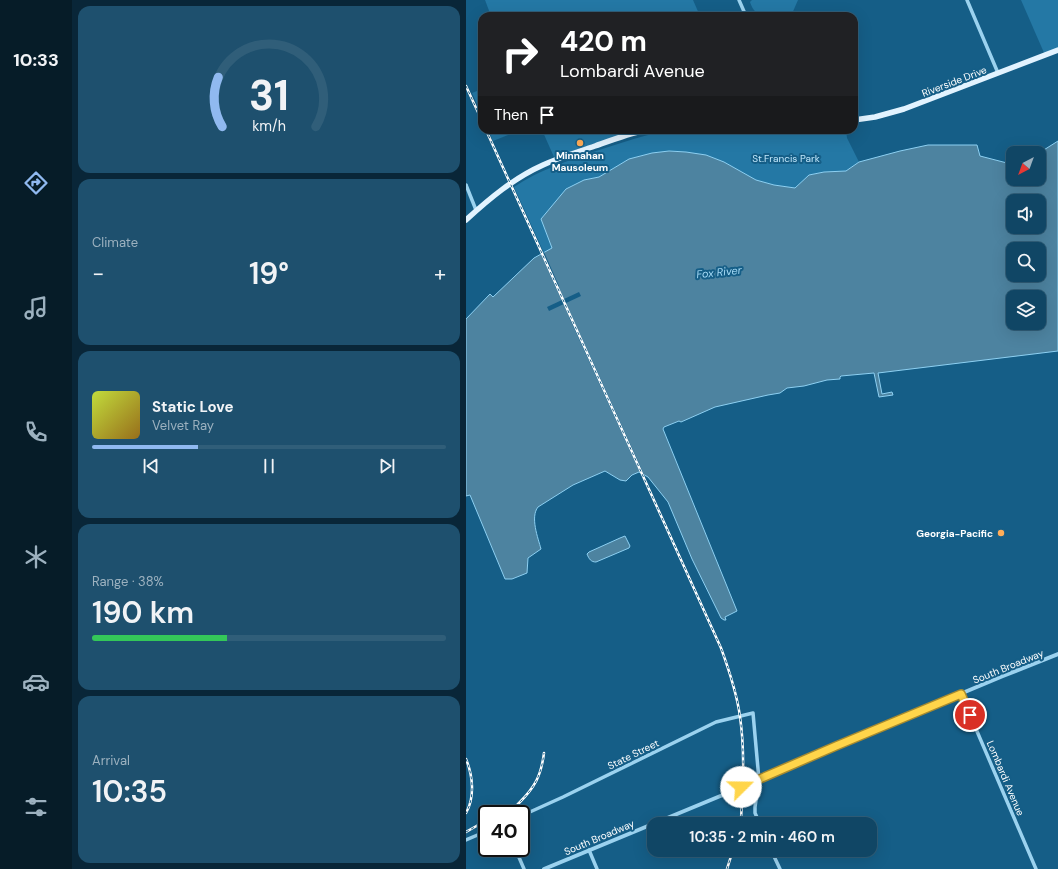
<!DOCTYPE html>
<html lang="en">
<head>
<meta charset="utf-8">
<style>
  :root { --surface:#104665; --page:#1e506e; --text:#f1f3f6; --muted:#9cb1bf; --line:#305e79; --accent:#90b9f0 }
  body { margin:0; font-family:"DM Sans",sans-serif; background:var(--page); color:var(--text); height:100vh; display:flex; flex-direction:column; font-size:15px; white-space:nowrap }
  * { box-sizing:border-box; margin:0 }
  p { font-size:13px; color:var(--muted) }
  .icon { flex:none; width:22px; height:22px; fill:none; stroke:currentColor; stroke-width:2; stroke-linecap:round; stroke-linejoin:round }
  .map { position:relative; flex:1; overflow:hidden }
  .drawer { display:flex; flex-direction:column; gap:6px; padding:6px; background:#092638; width:394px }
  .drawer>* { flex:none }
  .top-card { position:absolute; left:12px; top:12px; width:380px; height:122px; border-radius:12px; box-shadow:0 4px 16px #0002,0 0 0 1px var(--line); background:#202124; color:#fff; overflow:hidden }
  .needle { width:26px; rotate:221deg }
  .controls { position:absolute; left:540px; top:146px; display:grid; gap:8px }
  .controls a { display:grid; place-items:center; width:40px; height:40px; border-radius:8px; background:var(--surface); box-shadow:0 4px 16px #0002,0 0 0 1px var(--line); font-size:20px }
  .speed { position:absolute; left:12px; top:805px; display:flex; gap:8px; font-size:20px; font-weight:700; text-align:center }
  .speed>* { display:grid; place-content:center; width:52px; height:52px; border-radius:50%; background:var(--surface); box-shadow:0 4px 16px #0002,0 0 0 1px var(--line); line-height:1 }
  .speed .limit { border:2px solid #111; border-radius:6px; background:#fff; color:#111 }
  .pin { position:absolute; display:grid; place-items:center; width:34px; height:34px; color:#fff; margin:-17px; border:2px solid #fff; border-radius:50%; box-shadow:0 1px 4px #0007 }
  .me { position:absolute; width:44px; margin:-22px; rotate:68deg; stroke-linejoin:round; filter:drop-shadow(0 0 3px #0008) }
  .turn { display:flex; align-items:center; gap:14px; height:84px; padding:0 16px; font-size:18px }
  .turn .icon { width:52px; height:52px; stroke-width:2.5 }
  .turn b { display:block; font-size:28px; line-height:34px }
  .then { display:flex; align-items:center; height:38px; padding:0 16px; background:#0003; gap:8px; font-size:15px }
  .big { font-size:30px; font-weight:600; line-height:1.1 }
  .drawer .card { flex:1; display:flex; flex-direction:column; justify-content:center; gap:6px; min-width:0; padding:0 14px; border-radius:12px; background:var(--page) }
  .drawer .dial { align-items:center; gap:0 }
  .dial svg { height:104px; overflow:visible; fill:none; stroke:var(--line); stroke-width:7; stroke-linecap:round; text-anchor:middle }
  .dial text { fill:var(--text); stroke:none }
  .song { display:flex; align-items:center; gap:12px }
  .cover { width:48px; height:48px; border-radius:6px; background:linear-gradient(135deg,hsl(70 70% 55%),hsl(40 70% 35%)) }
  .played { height:4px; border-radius:2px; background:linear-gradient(90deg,var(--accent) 30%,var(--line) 30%) }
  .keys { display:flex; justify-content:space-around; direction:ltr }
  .heat { display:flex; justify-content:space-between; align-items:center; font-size:22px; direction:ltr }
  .charge { height:6px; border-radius:3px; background:linear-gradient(90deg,#34c759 38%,var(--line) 0) }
  .trip { position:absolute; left:181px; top:817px; width:230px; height:40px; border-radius:12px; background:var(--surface); box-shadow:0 4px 16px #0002,0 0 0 1px var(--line); font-weight:600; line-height:40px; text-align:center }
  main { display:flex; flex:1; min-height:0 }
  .tabs { display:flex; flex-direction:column; width:72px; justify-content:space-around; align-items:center; background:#061c28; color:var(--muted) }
  .tabs .icon { width:28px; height:28px }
  .tabs .on { color:var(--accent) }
  .tabs b { font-size:18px; color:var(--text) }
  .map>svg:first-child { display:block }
</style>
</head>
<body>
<main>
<nav class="tabs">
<b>10:33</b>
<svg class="icon on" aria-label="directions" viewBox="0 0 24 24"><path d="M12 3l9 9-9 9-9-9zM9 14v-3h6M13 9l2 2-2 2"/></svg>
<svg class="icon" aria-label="music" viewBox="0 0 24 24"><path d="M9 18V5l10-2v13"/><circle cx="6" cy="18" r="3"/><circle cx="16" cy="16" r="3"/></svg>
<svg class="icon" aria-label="phone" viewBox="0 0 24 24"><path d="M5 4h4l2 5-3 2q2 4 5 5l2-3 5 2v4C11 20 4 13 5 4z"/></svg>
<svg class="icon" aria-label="climate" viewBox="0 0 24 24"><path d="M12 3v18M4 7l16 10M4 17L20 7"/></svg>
<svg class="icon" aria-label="car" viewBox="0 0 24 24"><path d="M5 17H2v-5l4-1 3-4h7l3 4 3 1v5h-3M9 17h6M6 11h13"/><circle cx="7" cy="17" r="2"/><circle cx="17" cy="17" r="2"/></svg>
<svg class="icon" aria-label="filters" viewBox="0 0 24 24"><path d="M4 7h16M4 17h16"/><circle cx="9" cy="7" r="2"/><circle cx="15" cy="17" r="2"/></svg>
</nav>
<section class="drawer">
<div class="card dial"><svg viewBox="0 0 100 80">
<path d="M14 69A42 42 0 1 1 86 69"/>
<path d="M14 69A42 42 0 0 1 11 31" stroke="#90b9f0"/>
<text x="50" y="56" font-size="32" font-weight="700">31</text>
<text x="50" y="72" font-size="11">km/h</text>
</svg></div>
<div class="card"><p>Climate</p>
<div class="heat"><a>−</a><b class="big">19°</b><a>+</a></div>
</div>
<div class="card">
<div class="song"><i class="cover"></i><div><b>Static Love</b><p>Velvet Ray</p></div></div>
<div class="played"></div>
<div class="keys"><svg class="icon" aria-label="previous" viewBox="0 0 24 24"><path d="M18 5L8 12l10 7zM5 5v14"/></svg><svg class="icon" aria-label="pause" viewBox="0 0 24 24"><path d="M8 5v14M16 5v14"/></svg><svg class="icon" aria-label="next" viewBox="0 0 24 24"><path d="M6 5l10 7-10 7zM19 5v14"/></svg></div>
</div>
<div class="card"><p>Range · 38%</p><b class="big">190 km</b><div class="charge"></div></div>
<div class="card"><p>Arrival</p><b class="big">10:35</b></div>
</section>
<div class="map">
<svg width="592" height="869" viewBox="0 0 592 869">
  <rect width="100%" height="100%" fill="#155e87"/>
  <g fill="#2478a5">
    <path d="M 19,0 L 227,0 L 234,16 L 25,16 Z"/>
    <path d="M 286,0 L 332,0 L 325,16 L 290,16 L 290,12 C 287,10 285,5 284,2 Z"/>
    <path d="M 555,0 L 592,0 L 592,50 L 579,55 Z"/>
    <path d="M 16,89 L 16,115 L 6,93 Z"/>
    <path d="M 22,130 L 55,130 L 27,141 Z"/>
    <path d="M 76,130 L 170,130 L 88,157 Z"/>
    <path d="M 207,130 L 380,130 L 381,138 L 393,162 L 380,171 L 358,172 L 343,175 L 329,188 L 308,185 L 290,180 L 258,162 L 240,155 L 220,152 L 203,151 L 186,153 L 163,159 L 133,177 L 118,180 L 100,189 L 76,219 L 86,248 L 78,253 L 48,187 C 73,170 102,161 130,151 C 155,143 180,134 207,130 Z"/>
  </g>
  <g fill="#4d83a0" stroke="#8dd0f2" fill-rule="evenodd">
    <path d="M 592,141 L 592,351 L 412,373 L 416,394 L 426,392 L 427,395 L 413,397 L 408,373 L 375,376 L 374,377 L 374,379 L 361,380 L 338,386 L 321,388 L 314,393 L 302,395 L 249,407 L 215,422 L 213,421 L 198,427 L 197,429 L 271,611 L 259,617 L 260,620 L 258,620 L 255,618 L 226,559 L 202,502 L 182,477 L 173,472 L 166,475 L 160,481 L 154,480 L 139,471 L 107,485 L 72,507 C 64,517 72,538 75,549 L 62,558 L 61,573 L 46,579 L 39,579 L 4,495 L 0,496 L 0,319 L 24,294 L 27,297 L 68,258 L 86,248 L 75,219 L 100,189 L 118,180 L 133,177 L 163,159 L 186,153 L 203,151 L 220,152 L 240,155 L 258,162 L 290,180 L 308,185 L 329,188 L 343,175 L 358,172 L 380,171 L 393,162 L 434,151 L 462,145 L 511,145 L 514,156 L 541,163 L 547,162 L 547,179 L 573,179 L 573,153 ZM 547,201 L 573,201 L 573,227 L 547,227 ZM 547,249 L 573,249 L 573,275 L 547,275 ZM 547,297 L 573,297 L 573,323 L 547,323 Z"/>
    <path d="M 159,536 L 164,546 L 163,548 L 130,562 C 125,562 123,559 121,554 L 123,552 L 154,538 Z"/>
  </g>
  <g fill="#155e87">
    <path d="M 78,252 L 93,286 L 90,288 L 75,254 Z"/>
    <path d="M 113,292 L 115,296 L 83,311 L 81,307 Z"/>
    <path d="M 105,315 L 126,360 L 180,479 L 176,476 L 165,453 L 103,317 Z"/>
  </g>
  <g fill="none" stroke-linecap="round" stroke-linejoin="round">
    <g stroke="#9bd2ef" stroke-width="3.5">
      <path d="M 273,0 L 280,16"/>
      <path d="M 501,0 L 532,73"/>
      <path d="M 0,185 L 10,210"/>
      <path d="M 495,694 L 570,869"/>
      <path d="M 55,816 L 97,797 L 250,722 L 287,713 L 293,780 L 289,807 L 289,813 L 294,824"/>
      <path d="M 0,840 L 21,831"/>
      <path d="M 49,848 L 58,869"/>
      <path d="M 123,850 L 131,869"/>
      <path d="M 305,850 L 314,869"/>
    </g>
    <path stroke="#9bd2ef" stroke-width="4" d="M 78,869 L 293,780 L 370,746 L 537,676 L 592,654"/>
    <g stroke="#e2f3ff" stroke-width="5.5">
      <path d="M 388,120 L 409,117 L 438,109 L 592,50"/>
      <path d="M 0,220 C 24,198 48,178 77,165 C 94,157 112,152 129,146 C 146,140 162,134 179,130"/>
    </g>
    <g stroke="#fff" stroke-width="2.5">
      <g id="rail">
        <path d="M 0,86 L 16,121"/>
        <path d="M 20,130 L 255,648 C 263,670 271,693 274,717 C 279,751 277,785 275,819 L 273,824"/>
        <path d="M 0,759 C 7,776 9,797 0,813"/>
        <path d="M 25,814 L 27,812"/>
        <path d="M 41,814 C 46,811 49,807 53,803 C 69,787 75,776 78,753"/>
        <path d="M 0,832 L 14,824 L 21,819"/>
        <path d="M 261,869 L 267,850"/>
      </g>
    </g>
    <use href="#rail" stroke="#155e87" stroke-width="1" stroke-dasharray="3" stroke-linecap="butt"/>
  </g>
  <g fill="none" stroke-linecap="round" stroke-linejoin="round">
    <g stroke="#a68a30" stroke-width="10">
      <path id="route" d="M 275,787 L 370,746 L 495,694 L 504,715"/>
    </g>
    <use href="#route" stroke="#ffd54a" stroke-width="7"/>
  </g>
  <g fill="#ffad58" stroke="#155e87" stroke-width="1.5">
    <circle cx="114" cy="143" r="4"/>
    <circle cx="535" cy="533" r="4"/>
  </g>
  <g text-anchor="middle" stroke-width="4" stroke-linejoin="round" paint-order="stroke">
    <g font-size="10" fill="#fff" stroke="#155e87">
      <text transform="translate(488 81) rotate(-21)" y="4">Riverside Drive</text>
      <text transform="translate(542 666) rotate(-22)" y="4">South Broadway</text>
      <text transform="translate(167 754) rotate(-26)" y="4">State Street</text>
      <text transform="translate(540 778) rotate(67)" y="4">Lombardi Avenue</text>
      <text transform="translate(133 837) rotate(-23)" y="4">South Broadway</text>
    </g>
    <g font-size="10" font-weight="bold" fill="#fff" stroke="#155e87">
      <text x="114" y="159">Minnahan<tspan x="114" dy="12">Mausoleum</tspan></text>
      <text x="527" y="537" text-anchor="end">Georgia-Pacific</text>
    </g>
    <g font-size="10" fill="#c1e7fb" stroke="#155e87">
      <text x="320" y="162">St.Francis Park</text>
    </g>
    <g font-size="11" font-style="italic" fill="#a6dbf6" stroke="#155e87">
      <text transform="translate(253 272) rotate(-6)" y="4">Fox River</text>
    </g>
  </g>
</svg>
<div class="controls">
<a><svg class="needle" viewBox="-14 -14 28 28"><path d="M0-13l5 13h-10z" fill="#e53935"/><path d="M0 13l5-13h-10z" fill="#9cb1bf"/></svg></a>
<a><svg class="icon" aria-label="sound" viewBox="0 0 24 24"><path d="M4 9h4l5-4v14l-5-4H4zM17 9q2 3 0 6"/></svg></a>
<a><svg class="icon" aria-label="search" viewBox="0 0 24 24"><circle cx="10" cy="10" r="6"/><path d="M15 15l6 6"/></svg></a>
<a><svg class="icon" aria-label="layers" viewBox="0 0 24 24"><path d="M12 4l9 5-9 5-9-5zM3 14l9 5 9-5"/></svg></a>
</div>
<div class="speed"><div class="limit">40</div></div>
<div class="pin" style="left:504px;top:715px;background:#d93025"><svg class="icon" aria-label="arrive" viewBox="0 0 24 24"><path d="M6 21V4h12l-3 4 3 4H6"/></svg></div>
<svg class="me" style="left:275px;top:787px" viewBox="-20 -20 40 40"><circle r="19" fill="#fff"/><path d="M0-13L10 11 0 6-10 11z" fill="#ffd54a"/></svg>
<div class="trip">10:35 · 2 min · 460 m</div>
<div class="top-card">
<div class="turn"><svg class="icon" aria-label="right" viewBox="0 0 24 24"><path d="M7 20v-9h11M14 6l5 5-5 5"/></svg><div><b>420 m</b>Lombardi Avenue</div></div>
<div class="then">Then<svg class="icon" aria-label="arrive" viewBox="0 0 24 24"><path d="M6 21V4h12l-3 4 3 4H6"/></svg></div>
</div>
</div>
</main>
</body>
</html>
